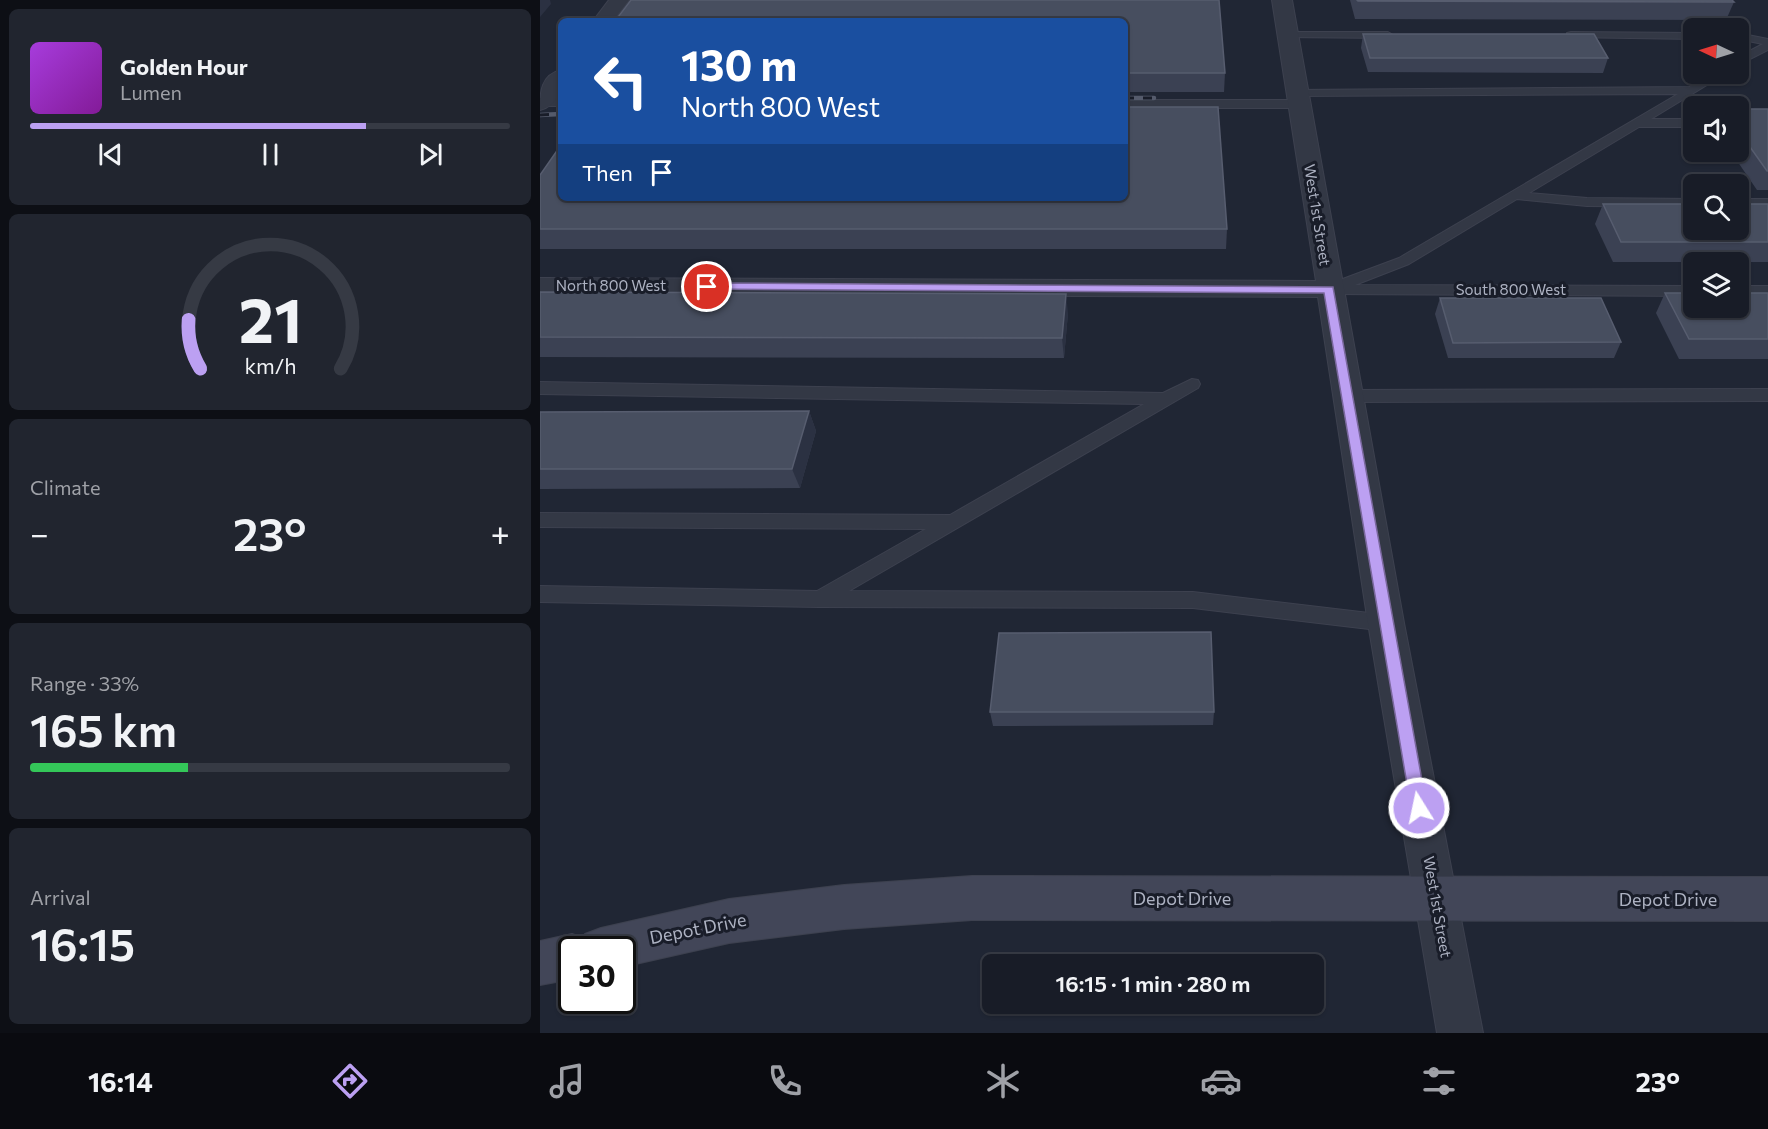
<!DOCTYPE html>
<html lang="en">
<head>
<meta charset="utf-8">
<style>
  :root { --surface:#181c27; --page:#21252f; --text:#f1f3f6; --muted:#9fa1a7; --line:#363a44; --accent:#bca0f2 }
  body { margin:0; font-family:Commissioner,sans-serif; background:var(--page); color:var(--text); height:100vh; display:flex; flex-direction:column; font-size:22px; white-space:nowrap }
  * { box-sizing:border-box; margin:0 }
  p { font-size:20px; color:var(--muted) }
  .icon { flex:none; width:33px; height:33px; fill:none; stroke:currentColor; stroke-width:2; stroke-linecap:round; stroke-linejoin:round }
  .map { position:relative; flex:1; overflow:hidden }
  .side { display:flex; flex-direction:column; gap:9px; padding:9px; background:#0d0f15; width:540px }
  .side>* { flex:none }
  .banner { position:absolute; left:18px; top:18px; width:570px; height:183px; border-radius:9px; box-shadow:0 2px 4px #0004,0 0 0 2px var(--line); background:#1a4fa0; color:#fff; overflow:hidden }
  .needle { width:39px; rotate:274deg }
  .fabs { position:absolute; left:1143px; top:18px; display:grid; gap:12px }
  .fabs a { display:grid; place-items:center; width:66px; height:66px; border-radius:9px; background:var(--surface); box-shadow:0 2px 4px #0004,0 0 0 2px var(--line); font-size:30px }
  .speed { position:absolute; left:18px; top:936px; display:flex; gap:12px; font-size:30px; font-weight:700; text-align:center }
  .speed>* { display:grid; place-content:center; width:78px; height:78px; border-radius:50%; background:var(--surface); box-shadow:0 2px 4px #0004,0 0 0 2px var(--line); line-height:1 }
  .speed .limit { border:3px solid #111; border-radius:9px; background:#fff; color:#111 }
  .pin { position:absolute; display:grid; place-items:center; width:51px; height:51px; color:#fff; margin:-26px; border:3px solid #fff; border-radius:50%; box-shadow:0 2px 6px #0007 }
  .me { position:absolute; width:66px; margin:-33px; rotate:350deg; stroke-linejoin:round; filter:drop-shadow(0 0 4px #0008) }
  .turn { display:flex; align-items:center; gap:21px; height:126px; padding:0 24px; font-size:27px }
  .turn .icon { width:78px; height:78px; stroke-width:2.5 }
  .turn b { display:block; font-size:42px; line-height:51px }
  .then { display:flex; align-items:center; height:57px; padding:0 24px; background:#0003; gap:12px; font-size:22px }
  .big { font-size:45px; font-weight:600; line-height:1.1 }
  .side .card { flex:1; display:flex; flex-direction:column; justify-content:center; gap:9px; min-width:0; padding:0 21px; border-radius:9px; background:var(--page) }
  .side .dial { align-items:center; gap:0 }
  .dial svg { height:156px; overflow:visible; fill:none; stroke:var(--line); stroke-width:7; stroke-linecap:round; text-anchor:middle }
  .dial text { fill:var(--text); stroke:none }
  .song { display:flex; align-items:center; gap:18px }
  .cover { width:72px; height:72px; border-radius:9px; background:linear-gradient(135deg,hsl(280 70% 55%),hsl(290 70% 35%)) }
  .played { height:6px; border-radius:3px; background:linear-gradient(90deg,var(--accent) 70%,var(--line) 70%) }
  .keys { display:flex; justify-content:space-around; direction:ltr }
  .heat { display:flex; justify-content:space-between; align-items:center; font-size:33px; direction:ltr }
  .charge { height:9px; border-radius:4px; background:linear-gradient(90deg,#34c759 33%,var(--line) 0) }
  .trip { position:absolute; left:442px; top:954px; width:342px; height:60px; border-radius:9px; background:var(--surface); box-shadow:0 2px 4px #0004,0 0 0 2px var(--line); font-weight:600; line-height:60px; text-align:center }
  .menu { display:flex; height:96px; justify-content:space-around; align-items:center; background:#0a0b10; color:var(--muted) }
  .menu .icon { width:42px; height:42px }
  .menu .active { color:var(--accent) }
  .menu b { font-size:27px; color:var(--text) }
  main { display:flex; flex:1; min-height:0 }
  .map>svg:first-child { display:block }
</style>
</head>
<body>
<main>
<section class="side">
<div class="card">
<div class="song"><i class="cover"></i><div><b>Golden Hour</b><p>Lumen</p></div></div>
<div class="played"></div>
<div class="keys"><svg class="icon" aria-label="previous" viewBox="0 0 24 24"><path d="M18 5L8 12l10 7zM5 5v14"/></svg><svg class="icon" aria-label="pause" viewBox="0 0 24 24"><path d="M8 5v14M16 5v14"/></svg><svg class="icon" aria-label="next" viewBox="0 0 24 24"><path d="M6 5l10 7-10 7zM19 5v14"/></svg></div>
</div>
<div class="card dial"><svg viewBox="0 0 100 80">
<path d="M14 69A42 42 0 1 1 86 69"/>
<path d="M14 69A42 42 0 0 1 8 44" stroke="#bca0f2"/>
<text x="50" y="56" font-size="32" font-weight="700">21</text>
<text x="50" y="72" font-size="11">km/h</text>
</svg></div>
<div class="card"><p>Climate</p>
<div class="heat"><a>−</a><b class="big">23°</b><a>+</a></div>
</div>
<div class="card"><p>Range · 33%</p><b class="big">165 km</b><div class="charge"></div></div>
<div class="card"><p>Arrival</p><b class="big">16:15</b></div>
</section>
<div class="map">
<svg width="1228" height="1033" viewBox="0 0 1228 1033">
  <rect width="100%" height="100%" fill="#202634"/>
  <g fill="none" stroke-linecap="round" stroke-linejoin="round">
    <g stroke="#3d414f" stroke-width="2">
      <g id="service">
        <path d="M 747,32 L 848,32 L 853,35 L 848,38 L 743,37 L 743,33 Z"/>
        <path d="M 1031,32 L 1154,33 L 1154,39 L 1027,37 L 1027,33 Z"/>
        <path d="M 1198,33 L 1228,39 L 1228,50 L 1198,65 L 1198,57 L 1223,44 L 1198,39 Z"/>
        <path d="M 1172,74 L 1185,74 L 1111,119 L 1154,119 L 1154,127 L 1099,127 L 989,193 L 1047,198 L 1154,199 L 1154,207 L 1047,206 L 977,199 L 869,264 L 815,285 L 1154,286 L 1154,296 L 789,294 L 782,289 L 784,286 L 859,258 L 1138,94 L 757,96 L 751,92 L 753,90 L 1149,87 Z"/>
        <rect x="0" y="98" width="21" height="8"/>
        <path d="M 585,100 L 759,100 L 765,104 L 759,108 L 585,108 Z"/>
        <rect x="1198" y="199" width="30" height="8"/>
        <rect x="1198" y="286" width="30" height="10"/>
        <path d="M 652,379 L 658,380 L 660,384 L 658,388 L 309,591 L 653,592 L 846,615 L 853,617 L 856,623 L 853,629 L 846,631 L 653,608 L 279,607 L 0,602 L 0,586 L 277,591 L 386,529 L 0,527 L 0,513 L 410,515 L 604,404 L 0,394 L 0,382 L 623,393 Z"/>
        <path d="M 1228,389 L 1228,401 L 808,402 L 802,400 L 800,396 L 802,392 L 808,390 Z"/>
      </g>
    </g>
    <g stroke="#3d414f" stroke-width="2">
      <g id="minor">
        <path d="M 69,0 L 89,0 L 73,21 L 53,21 Z"/>
        <path d="M 732,0 L 752,0 L 864,623 L 943,1033 L 897,1033 L 828,623 L 778,297 L 0,294 L 0,278 L 776,281 Z"/>
        <path d="M 21,70 C 21,87 20,105 0,110 C 0,92 1,75 21,70 Z"/>
      </g>
    </g>
    <g stroke="#3d414f" stroke-width="2">
      <path id="secondary" d="M 432,876 L 1228,877 L 1228,921 L 432,920 L 304,929 L 189,943 L 82,967 L 82,950 L 32,950 L 32,979 L 0,985 L 0,941 L 32,934 L 43,938 L 45,934 L 61,928 L 189,899 L 304,885 Z"/>
    </g>
    <use href="#service" fill="#333845" fill-rule="evenodd"/>
    <use href="#minor" fill="#333845" fill-rule="evenodd"/>
    <use href="#secondary" fill="#424658" fill-rule="evenodd"/>
    <g stroke="#555b6c" stroke-width="4.5">
      <g id="rail">
        <path d="M 585,98 L 614,98"/>
        <path d="M 0,115 L 21,114"/>
      </g>
    </g>
    <use href="#rail" stroke="#191d29" stroke-width="3" stroke-dasharray="9" stroke-linecap="butt"/>
  </g>
  <g fill="#3b4153">
    <path d="M 810,0 L 1192,0 L 1194,2 L 1186,20 L 815,19 Z"/>
    <path d="M 585,21 L 685,73 L 684,92 L 585,92 Z"/>
    <path d="M 823,34 L 1068,58 L 1063,73 L 828,72 L 821,48 Z"/>
    <path d="M 1198,109 L 1228,109 L 1228,190 L 1217,190 L 1191,152 L 1198,152 Z"/>
    <path d="M 0,175 L 687,229 L 686,249 L 0,249 Z"/>
    <path d="M 1063,204 L 1228,204 L 1228,262 L 1073,262 L 1055,224 Z"/>
    <path d="M 0,292 L 528,313 L 524,358 L 0,357 Z"/>
    <path d="M 1125,293 L 1228,293 L 1228,359 L 1139,359 L 1116,313 Z"/>
    <path d="M 900,298 L 1081,342 L 1074,358 L 908,358 L 895,314 Z"/>
    <path d="M 269,411 L 276,431 L 260,488 L 0,489 L 0,412 Z"/>
    <path d="M 450,712 L 674,712 L 673,725 L 453,726 Z"/>
  </g>
  <g fill="#2b3142">
    <path d="M 0,0 L 10,0 L 11,4 L 0,17 Z"/>
    <path d="M 526,294 L 528,313 L 524,358 L 522,338 Z"/>
    <path d="M 269,411 L 276,431 L 260,488 L 252,469 Z"/>
  </g>
  <g fill="#474e5f" stroke="#575d6f" stroke-width="1.5">
    <path d="M 91,0 L 679,0 L 685,73 L 585,73 L 585,21 L 75,21 Z"/>
    <path d="M 817,0 L 1192,0 L 1194,2 L 818,1 Z"/>
    <path d="M 823,34 L 1054,34 L 1068,58 L 830,58 Z"/>
    <path d="M 585,107 L 678,107 L 687,229 L 0,229 L 0,175 L 21,145 L 21,198 L 585,198 Z"/>
    <path d="M 1198,109 L 1228,109 L 1228,171 L 1227,171 L 1198,130 Z"/>
    <path d="M 1063,204 L 1154,204 L 1154,230 L 1198,230 L 1198,204 L 1228,204 L 1228,242 L 1081,242 Z"/>
    <path d="M 0,292 L 526,294 L 522,338 L 0,337 Z"/>
    <path d="M 1125,293 L 1154,293 L 1154,308 L 1198,308 L 1198,293 L 1228,293 L 1228,339 L 1149,339 Z"/>
    <path d="M 900,298 L 1061,298 L 1081,342 L 913,343 Z"/>
    <path d="M 269,411 L 252,469 L 0,469 L 0,412 Z"/>
    <path d="M 671,632 L 674,712 L 450,712 L 459,633 Z"/>
  </g>
  <path fill="#bca0f2" stroke="#7a689d" stroke-width="1.5" d="M 167,283 L 793,287 L 887,808 L 885,813 L 879,816 L 873,813 L 871,808 L 784,293 L 163,289 L 163,284 Z"/>
  <g text-anchor="middle" stroke-width="6" stroke-linejoin="round" paint-order="stroke">
    <g font-size="15" fill="#adb2c2" stroke="#191d29">
      <text transform="translate(777 215) rotate(81)" y="5">West 1st Street</text>
      <text x="71" y="291">North 800 West</text>
      <text x="971" y="295">South 800 West</text>
      <text transform="translate(897 907) rotate(80)" y="5">West 1st Street</text>
    </g>
    <g font-size="18" fill="#adb2c2" stroke="#191d29">
      <text x="642" y="905">Depot Drive</text>
      <text x="1128" y="906">Depot Drive</text>
      <text transform="translate(158 929) rotate(-11)" y="6">Depot Drive</text>
    </g>
  </g>
</svg>
<div class="fabs">
<a><svg class="needle" viewBox="-14 -14 28 28"><path d="M0-13l5 13h-10z" fill="#e53935"/><path d="M0 13l5-13h-10z" fill="#9fa1a7"/></svg></a>
<a><svg class="icon" aria-label="sound" viewBox="0 0 24 24"><path d="M4 9h4l5-4v14l-5-4H4zM17 9q2 3 0 6"/></svg></a>
<a><svg class="icon" aria-label="search" viewBox="0 0 24 24"><circle cx="10" cy="10" r="6"/><path d="M15 15l6 6"/></svg></a>
<a><svg class="icon" aria-label="layers" viewBox="0 0 24 24"><path d="M12 4l9 5-9 5-9-5zM3 14l9 5 9-5"/></svg></a>
</div>
<div class="speed"><div class="limit">30</div></div>
<div class="pin" style="left:167px;top:287px;background:#d93025"><svg class="icon" aria-label="arrive" viewBox="0 0 24 24"><path d="M6 21V4h12l-3 4 3 4H6"/></svg></div>
<svg class="me" style="left:879px;top:808px" viewBox="-20 -20 40 40"><circle r="17" fill="#bca0f2" stroke="#fff" stroke-width="3"/><path d="M0-11L8 9 0 5-8 9z" fill="#fff"/></svg>
<div class="trip">16:15 · 1 min · 280 m</div>
<div class="banner">
<div class="turn"><svg class="icon" aria-label="left" viewBox="0 0 24 24"><path d="M17 20v-9H6M10 6l-5 5 5 5"/></svg><div><b>130 m</b>North 800 West</div></div>
<div class="then">Then<svg class="icon" aria-label="arrive" viewBox="0 0 24 24"><path d="M6 21V4h12l-3 4 3 4H6"/></svg></div>
</div>
</div>
</main>
<nav class="menu">
<b>16:14</b>
<svg class="icon active" aria-label="directions" viewBox="0 0 24 24"><path d="M12 3l9 9-9 9-9-9zM9 14v-3h6M13 9l2 2-2 2"/></svg>
<svg class="icon" aria-label="music" viewBox="0 0 24 24"><path d="M9 18V5l10-2v13"/><circle cx="6" cy="18" r="3"/><circle cx="16" cy="16" r="3"/></svg>
<svg class="icon" aria-label="phone" viewBox="0 0 24 24"><path d="M5 4h4l2 5-3 2q2 4 5 5l2-3 5 2v4C11 20 4 13 5 4z"/></svg>
<svg class="icon" aria-label="climate" viewBox="0 0 24 24"><path d="M12 3v18M4 7l16 10M4 17L20 7"/></svg>
<svg class="icon" aria-label="car" viewBox="0 0 24 24"><path d="M5 17H2v-5l4-1 3-4h7l3 4 3 1v5h-3M9 17h6M6 11h13"/><circle cx="7" cy="17" r="2"/><circle cx="17" cy="17" r="2"/></svg>
<svg class="icon" aria-label="filters" viewBox="0 0 24 24"><path d="M4 7h16M4 17h16"/><circle cx="9" cy="7" r="2"/><circle cx="15" cy="17" r="2"/></svg>
<b>23°</b>
</nav>
</body>
</html>
